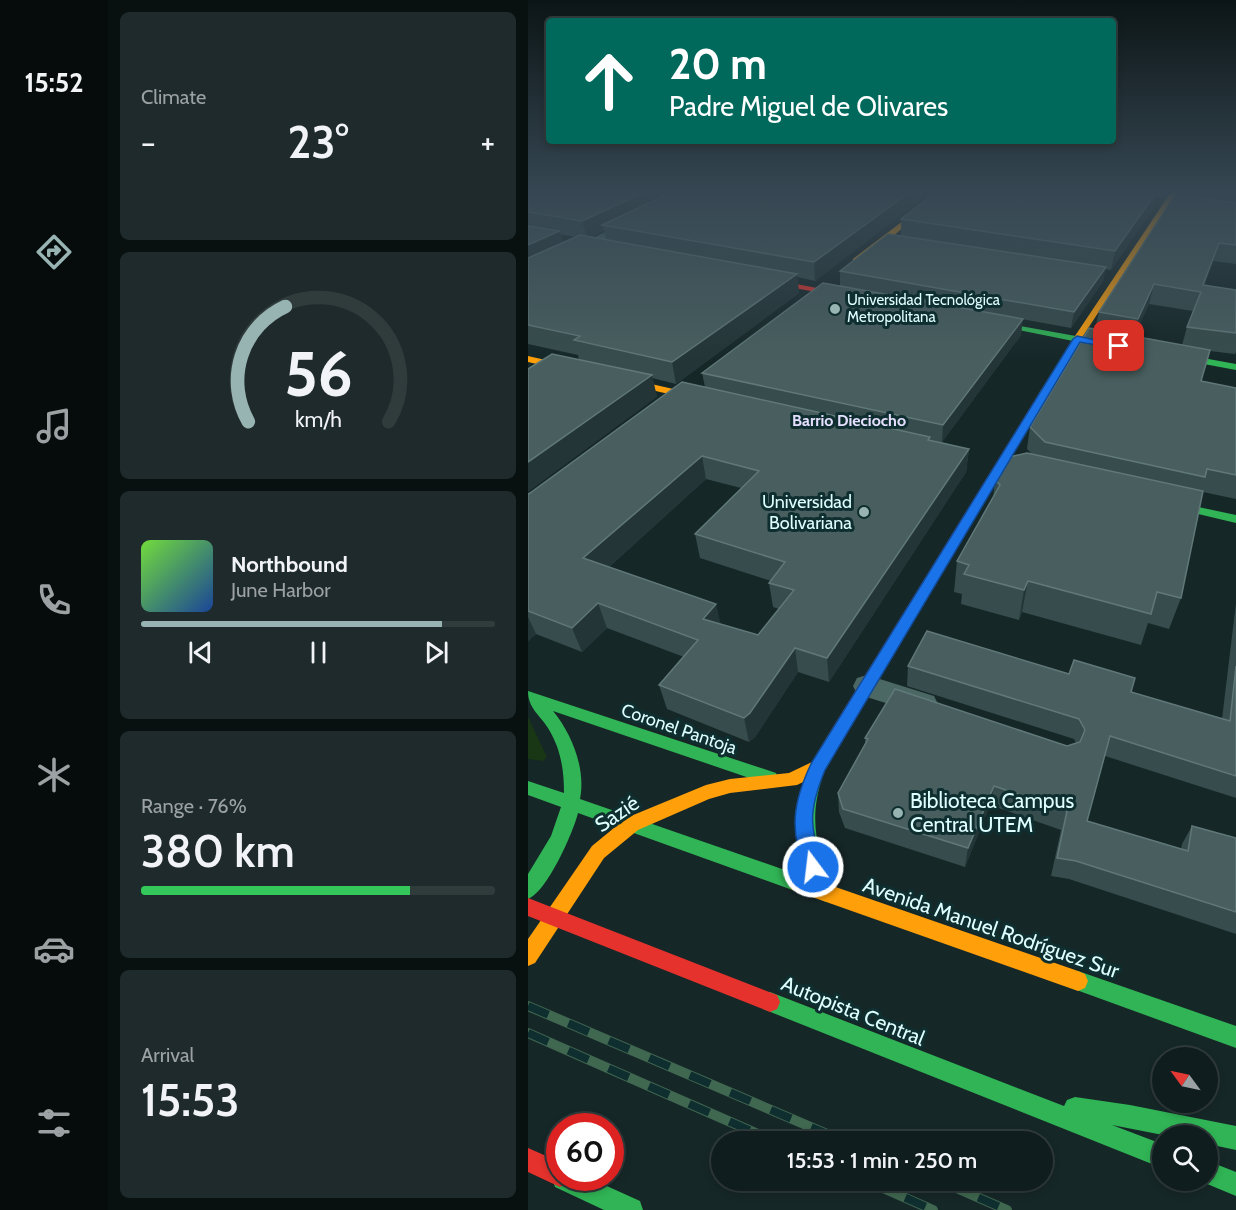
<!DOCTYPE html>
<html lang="en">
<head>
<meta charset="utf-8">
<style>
  :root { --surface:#101d1e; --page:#1e2a2b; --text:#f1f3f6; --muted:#9ca2a4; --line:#303b3c; --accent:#97b3b2 }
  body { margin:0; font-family:Cabin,sans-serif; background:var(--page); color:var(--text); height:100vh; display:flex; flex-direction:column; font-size:22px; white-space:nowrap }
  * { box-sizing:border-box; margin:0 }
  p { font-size:20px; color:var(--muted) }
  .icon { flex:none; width:33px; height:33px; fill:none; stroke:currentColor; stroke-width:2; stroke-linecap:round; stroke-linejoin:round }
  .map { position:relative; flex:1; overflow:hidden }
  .details { display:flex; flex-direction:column; gap:12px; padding:12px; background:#091010; width:420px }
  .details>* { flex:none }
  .guide { position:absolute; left:18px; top:18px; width:570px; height:126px; border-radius:6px; box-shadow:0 3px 9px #0003,0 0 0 2px var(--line); background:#00695c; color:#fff; overflow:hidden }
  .needle { width:39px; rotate:303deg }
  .tools { position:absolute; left:624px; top:1047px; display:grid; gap:12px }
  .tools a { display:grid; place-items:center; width:66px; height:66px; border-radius:50%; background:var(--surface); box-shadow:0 3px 9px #0003,0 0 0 2px var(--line); font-size:30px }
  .speed { position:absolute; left:18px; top:1113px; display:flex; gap:12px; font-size:30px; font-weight:700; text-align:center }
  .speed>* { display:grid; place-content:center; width:78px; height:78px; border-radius:50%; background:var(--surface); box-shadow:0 3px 9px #0003,0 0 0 2px var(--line); line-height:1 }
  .speed .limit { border:9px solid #d22; background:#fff; color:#111 }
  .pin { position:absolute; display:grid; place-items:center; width:51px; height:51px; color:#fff; margin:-26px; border-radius:12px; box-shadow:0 3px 9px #0006 }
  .me { position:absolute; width:66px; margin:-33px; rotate:345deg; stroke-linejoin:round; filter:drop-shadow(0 0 4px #0008) }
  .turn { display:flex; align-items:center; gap:21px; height:126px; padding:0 24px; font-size:27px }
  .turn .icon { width:78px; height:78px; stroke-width:2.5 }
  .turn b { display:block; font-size:42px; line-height:51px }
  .big { font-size:45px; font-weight:600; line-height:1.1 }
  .details .card { flex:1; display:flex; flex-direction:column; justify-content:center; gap:9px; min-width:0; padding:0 21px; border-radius:9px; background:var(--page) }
  .details .dial { align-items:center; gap:0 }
  .dial svg { height:156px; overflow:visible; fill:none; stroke:var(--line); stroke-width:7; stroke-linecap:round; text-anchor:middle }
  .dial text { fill:var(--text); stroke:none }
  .song { display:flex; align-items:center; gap:18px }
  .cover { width:72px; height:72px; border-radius:9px; background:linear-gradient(135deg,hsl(100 70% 55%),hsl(220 70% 35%)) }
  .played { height:6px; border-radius:3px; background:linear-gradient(90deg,var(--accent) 85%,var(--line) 85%) }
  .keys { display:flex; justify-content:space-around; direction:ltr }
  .heat { display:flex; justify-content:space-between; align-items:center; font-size:33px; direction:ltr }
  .charge { height:9px; border-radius:4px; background:linear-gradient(90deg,#34c759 76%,var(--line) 0) }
  .trip { position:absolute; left:183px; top:1131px; width:342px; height:60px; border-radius:30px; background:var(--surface); box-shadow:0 3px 9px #0003,0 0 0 2px var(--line); font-weight:600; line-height:60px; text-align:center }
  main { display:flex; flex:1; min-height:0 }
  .menu { display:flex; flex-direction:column; width:108px; justify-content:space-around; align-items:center; background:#060c0c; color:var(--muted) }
  .menu .icon { width:42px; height:42px }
  .menu .current { color:var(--accent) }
  .menu b { font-size:27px; color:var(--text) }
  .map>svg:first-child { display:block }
</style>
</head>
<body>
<main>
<nav class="menu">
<b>15:52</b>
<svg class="icon current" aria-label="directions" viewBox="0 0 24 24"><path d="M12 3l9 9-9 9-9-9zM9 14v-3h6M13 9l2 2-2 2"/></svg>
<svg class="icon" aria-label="music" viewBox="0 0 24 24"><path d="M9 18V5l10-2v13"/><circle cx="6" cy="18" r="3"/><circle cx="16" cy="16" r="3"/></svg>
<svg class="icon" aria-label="phone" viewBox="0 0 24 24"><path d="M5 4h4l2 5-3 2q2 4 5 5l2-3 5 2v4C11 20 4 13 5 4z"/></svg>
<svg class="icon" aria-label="climate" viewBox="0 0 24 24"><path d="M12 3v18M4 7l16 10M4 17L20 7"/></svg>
<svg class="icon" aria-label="car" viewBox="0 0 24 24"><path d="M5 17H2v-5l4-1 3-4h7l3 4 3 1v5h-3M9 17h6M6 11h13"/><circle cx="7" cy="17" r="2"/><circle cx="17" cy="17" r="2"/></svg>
<svg class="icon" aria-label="filters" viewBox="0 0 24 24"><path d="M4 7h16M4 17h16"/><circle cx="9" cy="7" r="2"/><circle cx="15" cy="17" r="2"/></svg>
</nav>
<section class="details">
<div class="card"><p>Climate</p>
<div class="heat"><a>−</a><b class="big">23°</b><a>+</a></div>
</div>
<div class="card dial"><svg viewBox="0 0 100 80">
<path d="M14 69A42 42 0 1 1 86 69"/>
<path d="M14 69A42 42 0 0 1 33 10" stroke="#97b3b2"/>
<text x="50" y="56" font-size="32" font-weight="700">56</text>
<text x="50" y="72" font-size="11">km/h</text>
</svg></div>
<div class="card">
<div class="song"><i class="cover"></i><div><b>Northbound</b><p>June Harbor</p></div></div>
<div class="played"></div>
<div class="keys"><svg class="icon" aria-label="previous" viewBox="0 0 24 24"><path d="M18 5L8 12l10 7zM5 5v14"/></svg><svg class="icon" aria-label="pause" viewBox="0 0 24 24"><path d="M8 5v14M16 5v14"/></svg><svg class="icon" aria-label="next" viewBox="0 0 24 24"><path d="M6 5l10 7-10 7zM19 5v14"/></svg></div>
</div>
<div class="card"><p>Range · 76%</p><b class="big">380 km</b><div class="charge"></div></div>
<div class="card"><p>Arrival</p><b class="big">15:53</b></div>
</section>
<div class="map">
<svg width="708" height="1210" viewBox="0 0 708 1210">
  <rect width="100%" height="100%" fill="#162728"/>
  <path fill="#193715" d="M 0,717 L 19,757 L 15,761 L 0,759 Z"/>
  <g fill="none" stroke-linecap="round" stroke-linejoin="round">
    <g fill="#4b6865" fill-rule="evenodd">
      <path d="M 161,192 L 176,192 L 0,278 L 0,269 Z"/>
      <path d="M 339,675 L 406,696 L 410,704 L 406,712 L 396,715 L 329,694 L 325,686 L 329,678 Z"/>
    </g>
    <g fill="#30b455" fill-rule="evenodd">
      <path d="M 447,318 L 570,340 L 574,343 L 570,346 L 450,322 L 447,322 Z"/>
      <path d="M 636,351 L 708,364 L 708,370 L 633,356 L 633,352 Z"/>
      <path d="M 628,498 L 708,515 L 708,523 L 624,503 L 622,501 L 624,499 Z"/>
      <path d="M 0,691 L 248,773 L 250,778 L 248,783 L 242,785 L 25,711 C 44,734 58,769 52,799 L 277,877 L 279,883 L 277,889 L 270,892 L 50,813 C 45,833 19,892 0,899 L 0,874 L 23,836 L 33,807 L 0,795 L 0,781 L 36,793 C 36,770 33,749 20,728 C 11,714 0,708 0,691 Z"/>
      <path d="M 290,760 L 296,762 L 298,767 C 279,816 287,846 307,893 L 305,899 L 298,902 L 291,899 C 270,850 259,813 284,762 Z"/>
      <path d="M 550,971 L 708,1026 L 708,1048 L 543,988 L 540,981 L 543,974 Z"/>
      <path d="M 242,992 L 536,1106 L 539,1100 L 547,1097 L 602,1105 L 708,1126 L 708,1150 L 680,1144 L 680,1136 L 640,1136 L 584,1125 L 634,1144 L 634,1168 L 235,1009 L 232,1002 L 235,995 Z"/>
      <path d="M 680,1161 L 708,1172 L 708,1196 L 672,1181 L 680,1180 Z"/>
      <path d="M 32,1168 L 32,1178 L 61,1178 L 112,1201 L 115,1210 L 76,1210 L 27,1187 L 24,1178 L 27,1169 Z"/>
    </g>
    <g fill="#ff9f0a" fill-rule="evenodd">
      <path d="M 413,192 L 420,192 L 331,263 L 325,263 L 325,259 Z"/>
      <path d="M 643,192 L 649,192 L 553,339 L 520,395 L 512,397 L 510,395 L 545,339 Z"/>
      <path d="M 0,356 L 185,398 L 190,401 L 185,404 L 0,362 Z"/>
      <path d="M 308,730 L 314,732 L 316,737 L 296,772 L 269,785 L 202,793 L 181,799 L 110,830 L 76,858 L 7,963 L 0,966 L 0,939 L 64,846 L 98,818 L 178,785 L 202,779 L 261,773 L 284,762 L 302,732 Z"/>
      <path d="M 270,874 L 550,971 L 557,974 L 560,981 L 557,988 L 550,991 L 270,892 L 263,889 L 261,883 L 263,877 Z"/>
    </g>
    <g fill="#e5322d" fill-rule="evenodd">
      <path d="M 226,276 L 331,296 L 335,298 L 331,300 L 223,280 L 222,278 Z"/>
      <path d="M 515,392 L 520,395 L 314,742 L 308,744 L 302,742 L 300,737 L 302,732 L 510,395 Z"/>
      <path d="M 0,898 L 249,995 L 252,1002 L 249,1009 L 242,1012 L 0,916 Z"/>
      <path d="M 0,1148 L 32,1162 L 32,1178 L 43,1178 L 40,1183 L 32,1187 L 0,1172 Z"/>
    </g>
    <g stroke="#406750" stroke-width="10">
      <g id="rail">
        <path d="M 0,1006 L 318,1142"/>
        <path d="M 0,1033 L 248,1142"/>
        <path d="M 337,1180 L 405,1210"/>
        <path d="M 410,1180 L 479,1210"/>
      </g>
    </g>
    <use href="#rail" stroke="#0f2e2f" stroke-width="8" stroke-dasharray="22" stroke-linecap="butt"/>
  </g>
  <g fill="#374c4c" fill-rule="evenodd">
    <path d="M 0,192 L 403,192 L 287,281 L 269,277 L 271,293 L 148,384 L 124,378 L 129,397 L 51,360 L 50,355 L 0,344 ZM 76,230 L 78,240 L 62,237 ZM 32,234 L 48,237 L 35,243 Z"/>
    <path d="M 408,192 L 637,192 L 633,197 L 627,196 L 624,210 L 583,270 L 577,269 L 575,281 L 543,328 L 312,286 L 312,271 L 373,236 L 373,219 Z"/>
    <path d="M 653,192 L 708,192 L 708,264 L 685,261 L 676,285 L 708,290 L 708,352 L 707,354 L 682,351 L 673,381 L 708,388 L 708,499 L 675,492 L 653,598 L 641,629 L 620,623 L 613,645 L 494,612 L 491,620 L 433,604 L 434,594 L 426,592 L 429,561 L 465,499 L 467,480 L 503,453 L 499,449 L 502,427 L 567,329 L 571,312 L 652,195 ZM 621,304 L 665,311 L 659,327 L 654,345 L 606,336 Z"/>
    <path d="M 493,335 L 414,442 L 441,449 L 438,472 L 301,682 L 270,672 L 227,737 L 221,742 L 139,709 L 131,685 L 156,657 L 79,628 L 54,652 L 8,634 L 0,641 L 0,494 L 177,387 L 174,373 ZM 178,479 L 213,488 L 167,534 L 172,558 L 243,581 L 241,583 L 245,607 L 251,609 L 230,635 L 193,624 L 81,567 Z"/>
    <path d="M 708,603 L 708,798 L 577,756 L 559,821 L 653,849 L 654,844 L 664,826 L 708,838 L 708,934 L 541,879 L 523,876 L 533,830 L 462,805 L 437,867 L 317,828 L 311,812 L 310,793 L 337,744 L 337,738 L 539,746 L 548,743 L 546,739 L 379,686 L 380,666 L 603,692 L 694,719 Z"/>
  </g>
  <g fill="#233536">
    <path d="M 117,192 L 155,192 L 74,225 L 76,230 L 59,238 L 54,221 Z"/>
    <path d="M 382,192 L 403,192 L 287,281 L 286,262 Z"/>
    <path d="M 628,193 L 624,210 L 583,270 L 587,251 Z"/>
    <path d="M 31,231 L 36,249 L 0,267 L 0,245 Z"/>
    <path d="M 691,243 L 685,261 L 670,305 L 675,285 Z"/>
    <path d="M 578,267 L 575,281 L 543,328 L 546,312 Z"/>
    <path d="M 269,274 L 271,293 L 148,384 L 144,362 Z"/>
    <path d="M 626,284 L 621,304 L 605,339 L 610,319 Z"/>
    <path d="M 495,319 L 493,335 L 414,442 L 415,425 Z"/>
    <path d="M 124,375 L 129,397 L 0,492 L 0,462 Z"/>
    <path d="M 441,449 L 438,472 L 301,682 L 299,658 Z"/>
    <path d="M 174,456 L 178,479 L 64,582 L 55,558 Z"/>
    <path d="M 500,581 L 494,612 L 491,620 L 496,590 Z"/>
    <path d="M 70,603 L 79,628 L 54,652 L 44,628 Z"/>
    <path d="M 188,604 L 194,629 L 175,619 Z"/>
    <path d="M 0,617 L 8,634 L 0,641 Z"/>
    <path d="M 267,648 L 270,672 L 227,737 L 221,742 L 216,718 Z"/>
    <path d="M 466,786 L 462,805 L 437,867 L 440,848 Z"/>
  </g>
  <g fill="#495f5f" stroke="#607878" stroke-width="1.5" fill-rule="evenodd">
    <path d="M 0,192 L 117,192 L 54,221 L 0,212 Z"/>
    <path d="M 144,192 L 382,192 L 286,262 L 74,225 Z"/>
    <path d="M 408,192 L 622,192 L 628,193 L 587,251 L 373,219 Z"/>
    <path d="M 647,195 L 708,203 L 708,245 L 691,243 L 675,285 L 708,290 L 708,333 L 659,327 L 673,292 L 626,284 L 610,319 L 571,312 Z"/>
    <path d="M 0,226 L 31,231 L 0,245 Z"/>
    <path d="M 360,234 L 578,267 L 546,312 L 312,271 Z"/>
    <path d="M 52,235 L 269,274 L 144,362 L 46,340 L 52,336 L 0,325 L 0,258 Z"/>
    <path d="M 295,283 L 495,319 L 415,425 L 174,373 Z"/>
    <path d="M 561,328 L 682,350 L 673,381 L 708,388 L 708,475 L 679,469 L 677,477 L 517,442 L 502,427 Z"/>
    <path d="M 24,354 L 124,375 L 0,462 L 0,369 Z"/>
    <path d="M 154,382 L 402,437 L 400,440 L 441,449 L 299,658 L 267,648 L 222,713 L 216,718 L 131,685 L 170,640 L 70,603 L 44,628 L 0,611 L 0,494 L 2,493 ZM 174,456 L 231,471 L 167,534 L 257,562 L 241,583 L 266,590 L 230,635 L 175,619 L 188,604 L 55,558 Z"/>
    <path d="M 499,453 L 675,491 L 653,598 L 629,592 L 623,614 L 500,581 L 496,590 L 436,574 L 441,565 L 429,561 L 472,485 L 467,480 L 481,457 Z"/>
    <path d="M 399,631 L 541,674 L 546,660 L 607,678 L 603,692 L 702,721 L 708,666 L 708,776 L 582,736 L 559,821 L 660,851 L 664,826 L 708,838 L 708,912 L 548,861 L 529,858 L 539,811 L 466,786 L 440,848 L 315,809 L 310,793 L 340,739 L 337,738 L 367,689 L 539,746 L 552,742 L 557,730 L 551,719 L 380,666 Z"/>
  </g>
  <linearGradient id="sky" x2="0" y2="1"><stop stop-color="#0c1516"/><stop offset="0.53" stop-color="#364753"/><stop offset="1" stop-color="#364753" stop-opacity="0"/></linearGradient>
  <rect width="708" height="362" fill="url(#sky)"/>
  <path fill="#1a73e8" stroke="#114b97" stroke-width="1.5" d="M 549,336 L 595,346 L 591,349 L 552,342 L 297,770 C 280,811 282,826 294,867 L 292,873 L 285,876 L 279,873 C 260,832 265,801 284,762 L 545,339 Z"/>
  <g fill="#97b3b2" stroke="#0f2e2f" stroke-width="2">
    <circle cx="307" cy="309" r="6"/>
    <circle cx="336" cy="512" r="6"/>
    <circle cx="370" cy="813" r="6"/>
  </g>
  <g text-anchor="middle" stroke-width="6" stroke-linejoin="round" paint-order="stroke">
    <g font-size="15" fill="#ddfffd" stroke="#0f2e2f" text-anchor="start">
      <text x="319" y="305">Universidad Tecnológica<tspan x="319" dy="17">Metropolitana</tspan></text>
    </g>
    <g font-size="16" font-weight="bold" fill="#e5dfff" stroke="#0f2e2f">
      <text x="321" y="426">Barrio Dieciocho</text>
    </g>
    <g font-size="18" fill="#ddfffd" stroke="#0f2e2f" text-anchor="end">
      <text x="324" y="508">Universidad<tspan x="324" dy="21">Bolivariana</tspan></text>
    </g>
    <g font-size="18" fill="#ddfffd" stroke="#0f2e2f">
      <text transform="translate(151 729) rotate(19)" y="6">Coronel Pantoja</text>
    </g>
    <g font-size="21" fill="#ddfffd" stroke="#0f2e2f" text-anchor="start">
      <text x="382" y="808">Biblioteca Campus<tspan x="382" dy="24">Central UTEM</tspan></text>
    </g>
    <g font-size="21" fill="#ddfffd" stroke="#0f2e2f">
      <text transform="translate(89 814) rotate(-34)" y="7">Sazié</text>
      <text transform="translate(463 928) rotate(19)" y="7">Avenida Manuel Rodríguez Sur</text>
      <text transform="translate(325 1011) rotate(22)" y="7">Autopista Central</text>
    </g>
  </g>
</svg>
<div class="tools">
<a><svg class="needle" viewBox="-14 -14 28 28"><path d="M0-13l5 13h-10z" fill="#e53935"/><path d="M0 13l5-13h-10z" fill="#9ca2a4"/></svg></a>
<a><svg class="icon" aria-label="search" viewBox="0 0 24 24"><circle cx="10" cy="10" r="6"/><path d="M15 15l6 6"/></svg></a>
</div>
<div class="speed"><div class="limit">60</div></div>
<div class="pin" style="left:591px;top:346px;background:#d93025"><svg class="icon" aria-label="arrive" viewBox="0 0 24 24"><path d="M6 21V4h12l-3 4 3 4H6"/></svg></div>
<svg class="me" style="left:285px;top:867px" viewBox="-20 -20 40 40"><circle r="17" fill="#1a73e8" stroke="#fff" stroke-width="3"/><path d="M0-11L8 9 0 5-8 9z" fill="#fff"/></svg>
<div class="trip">15:53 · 1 min · 250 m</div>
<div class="guide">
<div class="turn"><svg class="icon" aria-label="ahead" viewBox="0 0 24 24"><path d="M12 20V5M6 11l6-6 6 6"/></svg><div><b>20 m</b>Padre Miguel de Olivares</div></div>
</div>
</div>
</main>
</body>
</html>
